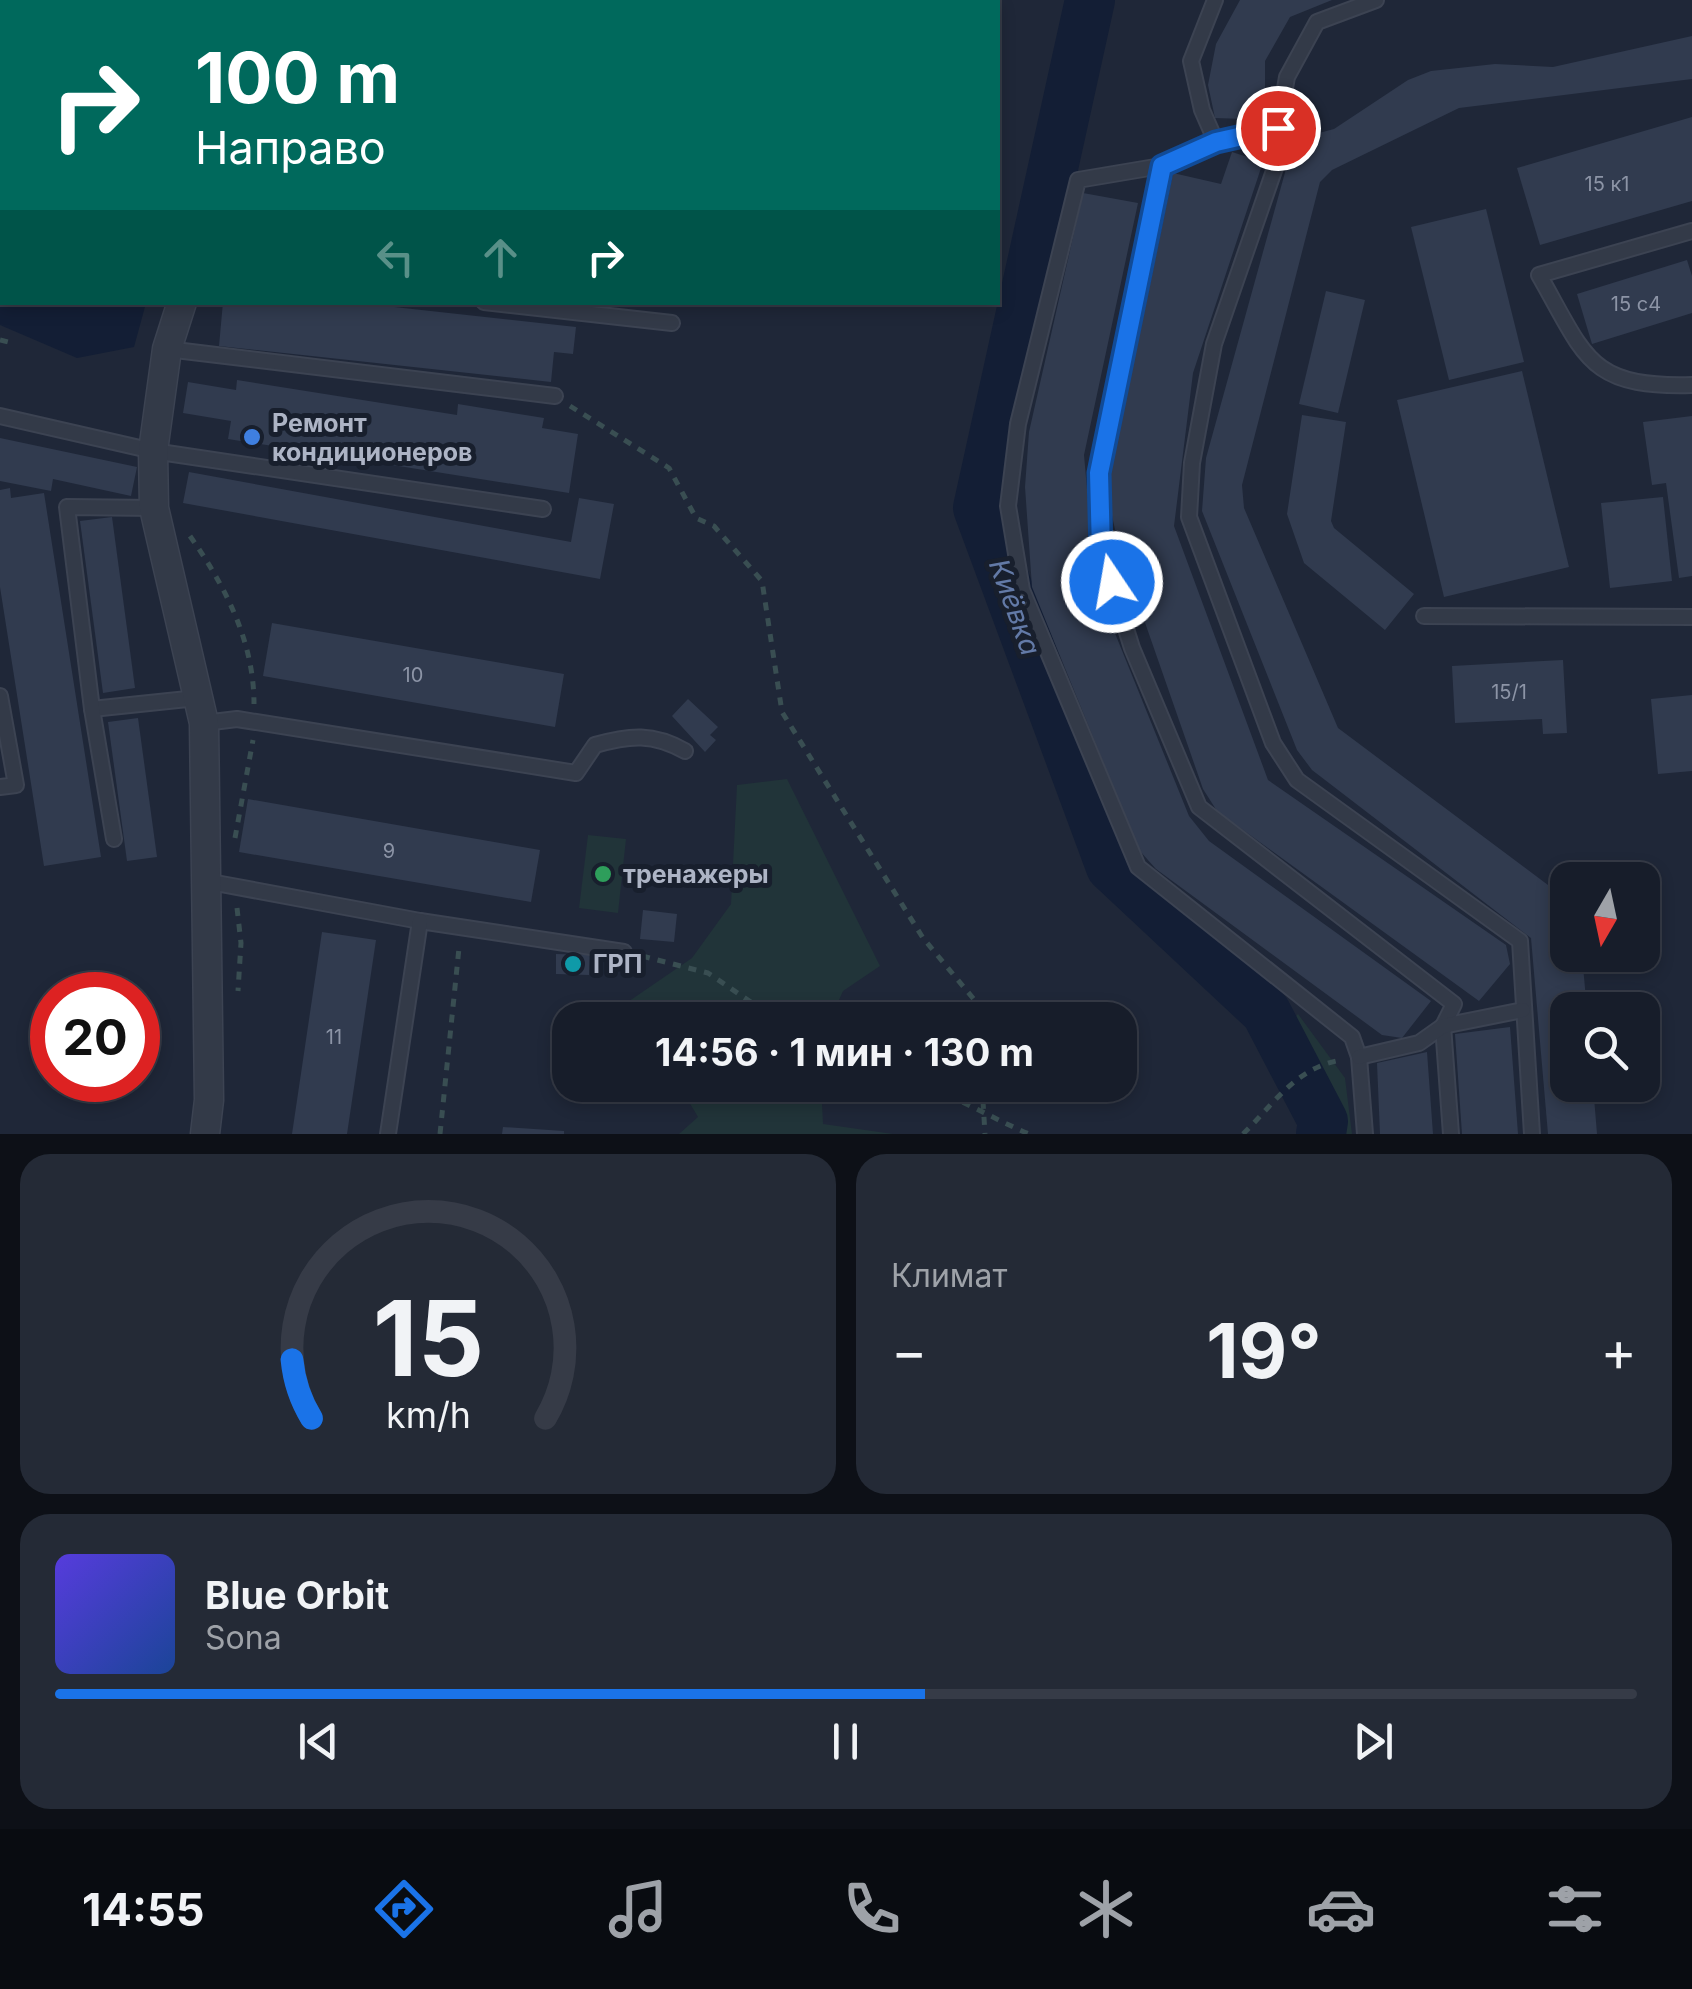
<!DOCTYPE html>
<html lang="ru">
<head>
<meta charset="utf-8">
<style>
  :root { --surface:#171d2a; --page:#242a36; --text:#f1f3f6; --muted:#9ea2a8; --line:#363b47; --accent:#1a73e8 }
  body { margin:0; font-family:Inter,sans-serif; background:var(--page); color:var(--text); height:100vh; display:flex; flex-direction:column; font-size:38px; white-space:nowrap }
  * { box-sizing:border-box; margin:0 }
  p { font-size:32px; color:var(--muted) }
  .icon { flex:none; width:55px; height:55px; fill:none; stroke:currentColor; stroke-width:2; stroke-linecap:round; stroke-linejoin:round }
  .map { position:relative; height:1134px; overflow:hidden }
  .details { display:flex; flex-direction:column; gap:20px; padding:20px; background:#0d1017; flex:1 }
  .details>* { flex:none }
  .banner { position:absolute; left:0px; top:0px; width:1000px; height:305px; box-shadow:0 5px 15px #0003,0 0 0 2px var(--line); background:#00695c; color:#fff; overflow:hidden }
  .needle { width:65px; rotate:189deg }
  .fabs { position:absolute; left:1550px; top:862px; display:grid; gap:20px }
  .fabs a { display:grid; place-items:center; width:110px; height:110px; border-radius:20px; background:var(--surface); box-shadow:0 5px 15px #0003,0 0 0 2px var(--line); font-size:50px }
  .speed { position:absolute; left:30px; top:972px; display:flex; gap:20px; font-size:50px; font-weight:700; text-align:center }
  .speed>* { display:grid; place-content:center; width:130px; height:130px; border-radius:50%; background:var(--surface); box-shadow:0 5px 15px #0003,0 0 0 2px var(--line); line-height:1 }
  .speed .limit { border:15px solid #d22; background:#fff; color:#111 }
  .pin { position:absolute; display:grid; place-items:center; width:85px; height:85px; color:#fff; margin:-42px; border:5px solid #fff; border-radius:50%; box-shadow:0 2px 10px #0007 }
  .me { position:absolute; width:110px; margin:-55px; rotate:348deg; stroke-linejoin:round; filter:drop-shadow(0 0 8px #0008) }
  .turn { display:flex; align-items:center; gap:35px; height:210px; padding:0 30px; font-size:45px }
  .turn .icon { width:130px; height:130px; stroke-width:2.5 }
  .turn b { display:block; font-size:70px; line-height:85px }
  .lanes { display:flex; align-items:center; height:95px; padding:0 30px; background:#0003; justify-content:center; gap:50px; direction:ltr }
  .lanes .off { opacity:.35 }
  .big { font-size:75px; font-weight:700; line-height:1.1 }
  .details .tile { flex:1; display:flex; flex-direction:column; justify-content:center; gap:15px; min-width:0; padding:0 35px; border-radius:30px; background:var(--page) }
  .details .dial { align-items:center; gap:0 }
  .dial svg { height:260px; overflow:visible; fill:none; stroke:var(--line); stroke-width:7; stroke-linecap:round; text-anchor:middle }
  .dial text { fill:var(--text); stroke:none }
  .song { display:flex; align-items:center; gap:30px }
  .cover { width:120px; height:120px; border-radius:15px; background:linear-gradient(135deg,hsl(250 70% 55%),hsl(220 70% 35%)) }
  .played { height:10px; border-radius:5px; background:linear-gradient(90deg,var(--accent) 55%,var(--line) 55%) }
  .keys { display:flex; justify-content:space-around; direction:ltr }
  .heat { display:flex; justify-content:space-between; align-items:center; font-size:55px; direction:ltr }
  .details .tiles { flex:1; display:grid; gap:20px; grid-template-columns:1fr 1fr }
  .tile:last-child { grid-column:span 2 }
  .trip { position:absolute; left:552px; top:1002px; width:585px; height:100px; border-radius:30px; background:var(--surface); box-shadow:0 5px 15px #0003,0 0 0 2px var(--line); font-weight:700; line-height:100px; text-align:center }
  .dock { display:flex; height:160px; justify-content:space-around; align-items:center; background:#090c11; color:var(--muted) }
  .dock .icon { width:70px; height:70px }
  .dock .on { color:var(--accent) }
  .dock b { font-size:45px; color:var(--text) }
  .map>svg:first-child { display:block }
</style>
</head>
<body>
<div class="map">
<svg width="1692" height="1134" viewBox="0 0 1692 1134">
  <rect width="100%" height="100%" fill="#1f2738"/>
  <g fill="#213439">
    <path d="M 787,779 L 880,966 L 843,991 L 830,1020 L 611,1020 L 622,1006 L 692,958 L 731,904 L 737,785 Z"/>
    <path d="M 588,835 L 626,839 L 618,913 L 579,908 Z"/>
    <path d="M 1298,1014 L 1345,1078 L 1352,1134 L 1300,1134 L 1303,1132 L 1266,1049 Z"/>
    <path d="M 679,1085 L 821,1085 L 823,1124 L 893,1134 L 679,1134 L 698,1117 Z"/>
  </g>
  <path fill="#131e35" d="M 0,220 L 2,302 L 146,303 L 134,347 L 77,358 L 0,325 Z"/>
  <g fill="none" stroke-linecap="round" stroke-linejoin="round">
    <path stroke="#131e35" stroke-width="50" d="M 1090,0 L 978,508 L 1111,867 L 1266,1012 L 1323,1121 L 1321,1134"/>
  </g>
  <g fill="#313b4f">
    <path d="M 1240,0 L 1332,0 L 1290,17 L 1265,61 L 1265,110 L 1244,119 L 1215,118 L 1208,85 L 1216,44 Z"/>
    <path d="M 1692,36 L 1692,79 L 1459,108 L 1332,170 L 1320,182 L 1242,485 L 1244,508 L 1338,728 L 1568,900 L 1568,955 L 1582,955 L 1587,1010 L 1568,1010 L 1568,1085 L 1593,1085 L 1597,1134 L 1548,1134 L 1531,938 L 1312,770 L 1297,750 L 1202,511 L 1206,458 L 1289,158 L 1319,133 L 1334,129 L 1408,80 L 1431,71 L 1495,64 L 1553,67 Z"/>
    <path d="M 1692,117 L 1692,201 L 1540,245 L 1517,168 Z"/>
    <path d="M 1232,152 L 1263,162 L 1193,373 L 1174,526 L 1268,780 L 1506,945 L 1510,964 L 1479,1001 L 1217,811 L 1203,789 L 1119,548 L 1111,511 L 1111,472 L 1173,173 L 1221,184 Z"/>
    <path d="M 1083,193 L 1138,203 L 1084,455 L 1093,556 L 1108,616 L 1189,816 L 1209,841 L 1431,1001 L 1402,1038 L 1382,1035 L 1156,869 L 1139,850 L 1032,587 L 1025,487 L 1029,432 Z"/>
    <path d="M 1486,209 L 1524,362 L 1449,380 L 1411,227 Z"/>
    <path d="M 1687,260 L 1692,276 L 1692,313 L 1592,344 L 1577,294 Z"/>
    <path d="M 1326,291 L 1365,300 L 1338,413 L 1299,404 Z"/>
    <path d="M 223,302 L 349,302 L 576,327 L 573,354 L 554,352 L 551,382 L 219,346 Z"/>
    <path d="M 1522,371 L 1569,567 L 1444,597 L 1397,400 Z"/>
    <path d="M 237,380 L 457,415 L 458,404 L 544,418 L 542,428 L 578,434 L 569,493 L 228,439 L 231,421 L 183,413 L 188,382 L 236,390 Z"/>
    <path d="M 1302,415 L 1346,422 L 1331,521 L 1334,528 L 1414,594 L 1385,630 L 1304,563 L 1287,514 Z"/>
    <path d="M 1692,416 L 1692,576 L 1679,578 L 1666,483 L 1652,485 L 1643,422 Z"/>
    <path d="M 0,438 L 137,467 L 131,496 L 53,479 L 51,491 L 0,481 Z"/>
    <path d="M 189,472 L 571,542 L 579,498 L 614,504 L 600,579 L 183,503 Z"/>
    <path d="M 10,488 L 11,498 L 44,493 L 101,857 L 44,866 L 0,587 L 0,490 Z"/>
    <path d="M 1663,497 L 1672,581 L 1610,588 L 1601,503 Z"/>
    <path d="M 112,517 L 135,688 L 103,693 L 80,521 Z"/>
    <path d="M 272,623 L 564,674 L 555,727 L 263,676 Z"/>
    <path d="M 1563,660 L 1567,733 L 1543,734 L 1542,719 L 1455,723 L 1452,666 Z"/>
    <path d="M 1692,695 L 1692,771 L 1658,774 L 1651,699 Z"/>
    <path d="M 688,699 L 718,727 L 710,735 L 716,740 L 705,752 L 672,716 Z"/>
    <path d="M 138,718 L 157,857 L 127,861 L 108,722 Z"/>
    <path d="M 248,799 L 540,850 L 531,902 L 239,852 Z"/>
    <path d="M 643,910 L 677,914 L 674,942 L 640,939 Z"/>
    <path d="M 322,932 L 376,940 L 347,1134 L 292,1134 Z"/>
    <path d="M 556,954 L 590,955 L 589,975 L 556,974 Z"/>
    <path d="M 1510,1027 L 1518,1134 L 1462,1134 L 1455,1034 Z"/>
    <path d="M 1427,1052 L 1433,1134 L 1380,1134 L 1377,1063 Z"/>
    <path d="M 503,1127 L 564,1131 L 564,1134 L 502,1134 Z"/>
  </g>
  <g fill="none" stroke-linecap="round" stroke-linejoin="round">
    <g stroke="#3c4352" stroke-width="18">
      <g id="lane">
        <path d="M 1215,0 L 1191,61 L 1202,110 L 1216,142"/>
        <path d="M 1376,0 L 1317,22 L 1287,77 L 1278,128 L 1216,142 L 1161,166 L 1099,473 L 1101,549 L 1132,648 L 1199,807 L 1454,1004 L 1443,1026 L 1451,1134"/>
        <path d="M 435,2 L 435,0"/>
        <path d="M 532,2 L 532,0"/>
        <path d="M 646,2 L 646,0"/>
        <path d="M 1278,128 L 1277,162 L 1214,344 L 1192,463 L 1189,517 L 1273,743 L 1297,780 L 1520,941 L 1532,1134"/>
        <path d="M 1161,166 L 1078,180 L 1018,424 L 1008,506 L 1022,590 L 1138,867 L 1352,1037 L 1359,1057 L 1365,1134"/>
        <path d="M 1692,231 L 1539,275 C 1586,357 1588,388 1692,385"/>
        <path d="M 484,302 L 672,323"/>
        <path d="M 167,349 L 555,396"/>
        <path d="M 0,416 L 153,451 L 543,509"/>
        <path d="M 1424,616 L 1692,617"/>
        <path d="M 0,696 L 16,785 L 0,787"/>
        <path d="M 92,709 L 197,698"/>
        <path d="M 204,723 L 237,719 L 576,773 L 595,745 C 630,735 653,733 685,751"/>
        <path d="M 114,839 L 92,709 L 67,507 L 154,508"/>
        <path d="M 205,881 L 420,921 L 624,952"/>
        <path d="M 1359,1057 L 1419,1043 L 1443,1026 L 1523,1010"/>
        <path d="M 388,1134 L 420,921"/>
      </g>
    </g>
    <g stroke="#3c4352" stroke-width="31">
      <g id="street">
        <path d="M 244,2 L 244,0"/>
        <path d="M 182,302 L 167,349 L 153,451 L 154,508 L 204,723 L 209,1100 L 205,1134"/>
      </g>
    </g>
    <g stroke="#394e52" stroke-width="5" stroke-dasharray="8 8" stroke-linecap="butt">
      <path d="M 0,340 L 12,343"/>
      <path d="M 570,406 L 669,468 L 696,518 L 714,526 L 762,581 L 782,712 L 923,938 L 977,1003 L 978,1020"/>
      <path d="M 190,536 C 225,586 254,641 254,704"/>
      <path d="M 235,838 L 253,740"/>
      <path d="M 237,908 L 241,943 L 238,991"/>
      <path d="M 642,956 L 708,973 L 767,1013 L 827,1020"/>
      <path d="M 918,1085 C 957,1096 991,1118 1029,1134"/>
      <path d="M 982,1085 L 985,1134"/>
      <path d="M 440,1134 L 459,948"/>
      <path d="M 1243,1134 C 1274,1104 1295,1068 1341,1060"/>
    </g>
    <use href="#lane" stroke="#333a48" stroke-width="14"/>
    <use href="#street" stroke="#333a48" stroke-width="28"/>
  </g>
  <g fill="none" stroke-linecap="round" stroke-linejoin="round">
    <g stroke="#114b97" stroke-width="25">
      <path id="route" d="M 1112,582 L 1101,550 L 1099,473 L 1162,166 L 1216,142 L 1278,128"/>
    </g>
    <use href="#route" stroke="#1a73e8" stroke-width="18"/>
  </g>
  <circle fill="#3f7fe0" stroke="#181f2d" stroke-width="4" cx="252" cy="437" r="10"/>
  <circle fill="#2e9e5b" stroke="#181f2d" stroke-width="4" cx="603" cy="874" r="10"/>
  <circle fill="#0f9aa8" stroke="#181f2d" stroke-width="4" cx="573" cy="964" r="10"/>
  <g text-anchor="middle" stroke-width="10" stroke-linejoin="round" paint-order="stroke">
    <g font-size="20" fill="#8c94a6">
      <text x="1607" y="191">15 к1</text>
      <text x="1636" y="311">15 с4</text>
      <text x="413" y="682">10</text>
      <text x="1509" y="699">15/1</text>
      <text x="389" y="858">9</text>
      <text x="334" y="1044">11</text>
    </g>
    <g font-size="25" font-weight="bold" fill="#adb4c5" stroke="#181f2d" text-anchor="start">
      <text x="272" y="432">Ремонт<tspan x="272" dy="29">кондиционеров</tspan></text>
      <text x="623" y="883">тренажеры</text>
      <text x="593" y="973">ГРП</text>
    </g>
    <g font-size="28" font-style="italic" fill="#637aa7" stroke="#181f2d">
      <text transform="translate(1015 607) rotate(70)" y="10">Киёвка</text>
    </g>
  </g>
</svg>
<div class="fabs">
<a><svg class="needle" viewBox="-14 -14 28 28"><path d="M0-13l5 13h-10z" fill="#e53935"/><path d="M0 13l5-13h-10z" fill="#9ea2a8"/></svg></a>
<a><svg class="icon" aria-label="search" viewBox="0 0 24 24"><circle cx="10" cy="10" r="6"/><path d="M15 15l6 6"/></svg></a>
</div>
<div class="speed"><div class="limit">20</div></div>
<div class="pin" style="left:1278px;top:128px;background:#d93025"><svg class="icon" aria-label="arrive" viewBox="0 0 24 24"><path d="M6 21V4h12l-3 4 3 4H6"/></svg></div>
<svg class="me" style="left:1112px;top:582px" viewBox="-20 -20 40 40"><circle r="17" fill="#1a73e8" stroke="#fff" stroke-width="3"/><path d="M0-11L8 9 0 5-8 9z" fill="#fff"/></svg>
<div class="trip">14:56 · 1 мин · 130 m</div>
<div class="banner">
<div class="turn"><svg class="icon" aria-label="right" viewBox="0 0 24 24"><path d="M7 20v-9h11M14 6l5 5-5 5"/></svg><div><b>100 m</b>Направо</div></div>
<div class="lanes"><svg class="icon off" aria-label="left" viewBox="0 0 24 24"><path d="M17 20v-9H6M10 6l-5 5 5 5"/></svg><svg class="icon off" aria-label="ahead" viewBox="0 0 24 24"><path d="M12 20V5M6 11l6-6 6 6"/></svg><svg class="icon" aria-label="right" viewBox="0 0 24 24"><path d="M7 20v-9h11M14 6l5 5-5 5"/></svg></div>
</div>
</div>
<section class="details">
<div class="tiles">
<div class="tile dial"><svg viewBox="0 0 100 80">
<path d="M14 69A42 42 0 1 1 86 69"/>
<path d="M14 69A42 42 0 0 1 8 51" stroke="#1a73e8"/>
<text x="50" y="56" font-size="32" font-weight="700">15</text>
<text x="50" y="72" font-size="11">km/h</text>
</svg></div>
<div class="tile"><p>Климат</p>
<div class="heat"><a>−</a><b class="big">19°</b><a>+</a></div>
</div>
<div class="tile">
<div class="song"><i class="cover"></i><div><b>Blue Orbit</b><p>Sona</p></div></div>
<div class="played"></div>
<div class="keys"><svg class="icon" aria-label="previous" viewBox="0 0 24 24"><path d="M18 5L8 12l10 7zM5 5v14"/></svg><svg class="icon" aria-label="pause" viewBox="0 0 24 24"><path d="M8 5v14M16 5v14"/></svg><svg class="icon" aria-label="next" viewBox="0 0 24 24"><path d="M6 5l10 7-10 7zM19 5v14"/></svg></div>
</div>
</div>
</section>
<nav class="dock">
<b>14:55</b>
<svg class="icon on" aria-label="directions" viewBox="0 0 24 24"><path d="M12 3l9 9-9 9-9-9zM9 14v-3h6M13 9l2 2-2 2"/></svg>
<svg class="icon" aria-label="music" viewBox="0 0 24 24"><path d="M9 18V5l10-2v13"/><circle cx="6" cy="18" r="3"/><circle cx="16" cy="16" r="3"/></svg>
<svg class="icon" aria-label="phone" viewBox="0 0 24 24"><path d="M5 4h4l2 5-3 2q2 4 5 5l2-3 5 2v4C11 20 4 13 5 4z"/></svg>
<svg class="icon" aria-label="climate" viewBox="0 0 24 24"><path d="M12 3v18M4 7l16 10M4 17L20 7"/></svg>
<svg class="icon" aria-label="car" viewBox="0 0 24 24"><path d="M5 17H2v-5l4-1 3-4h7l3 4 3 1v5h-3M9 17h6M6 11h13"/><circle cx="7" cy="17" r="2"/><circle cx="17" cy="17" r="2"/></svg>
<svg class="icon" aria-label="filters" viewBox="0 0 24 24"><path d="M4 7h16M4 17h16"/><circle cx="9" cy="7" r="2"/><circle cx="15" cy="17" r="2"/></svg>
</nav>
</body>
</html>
